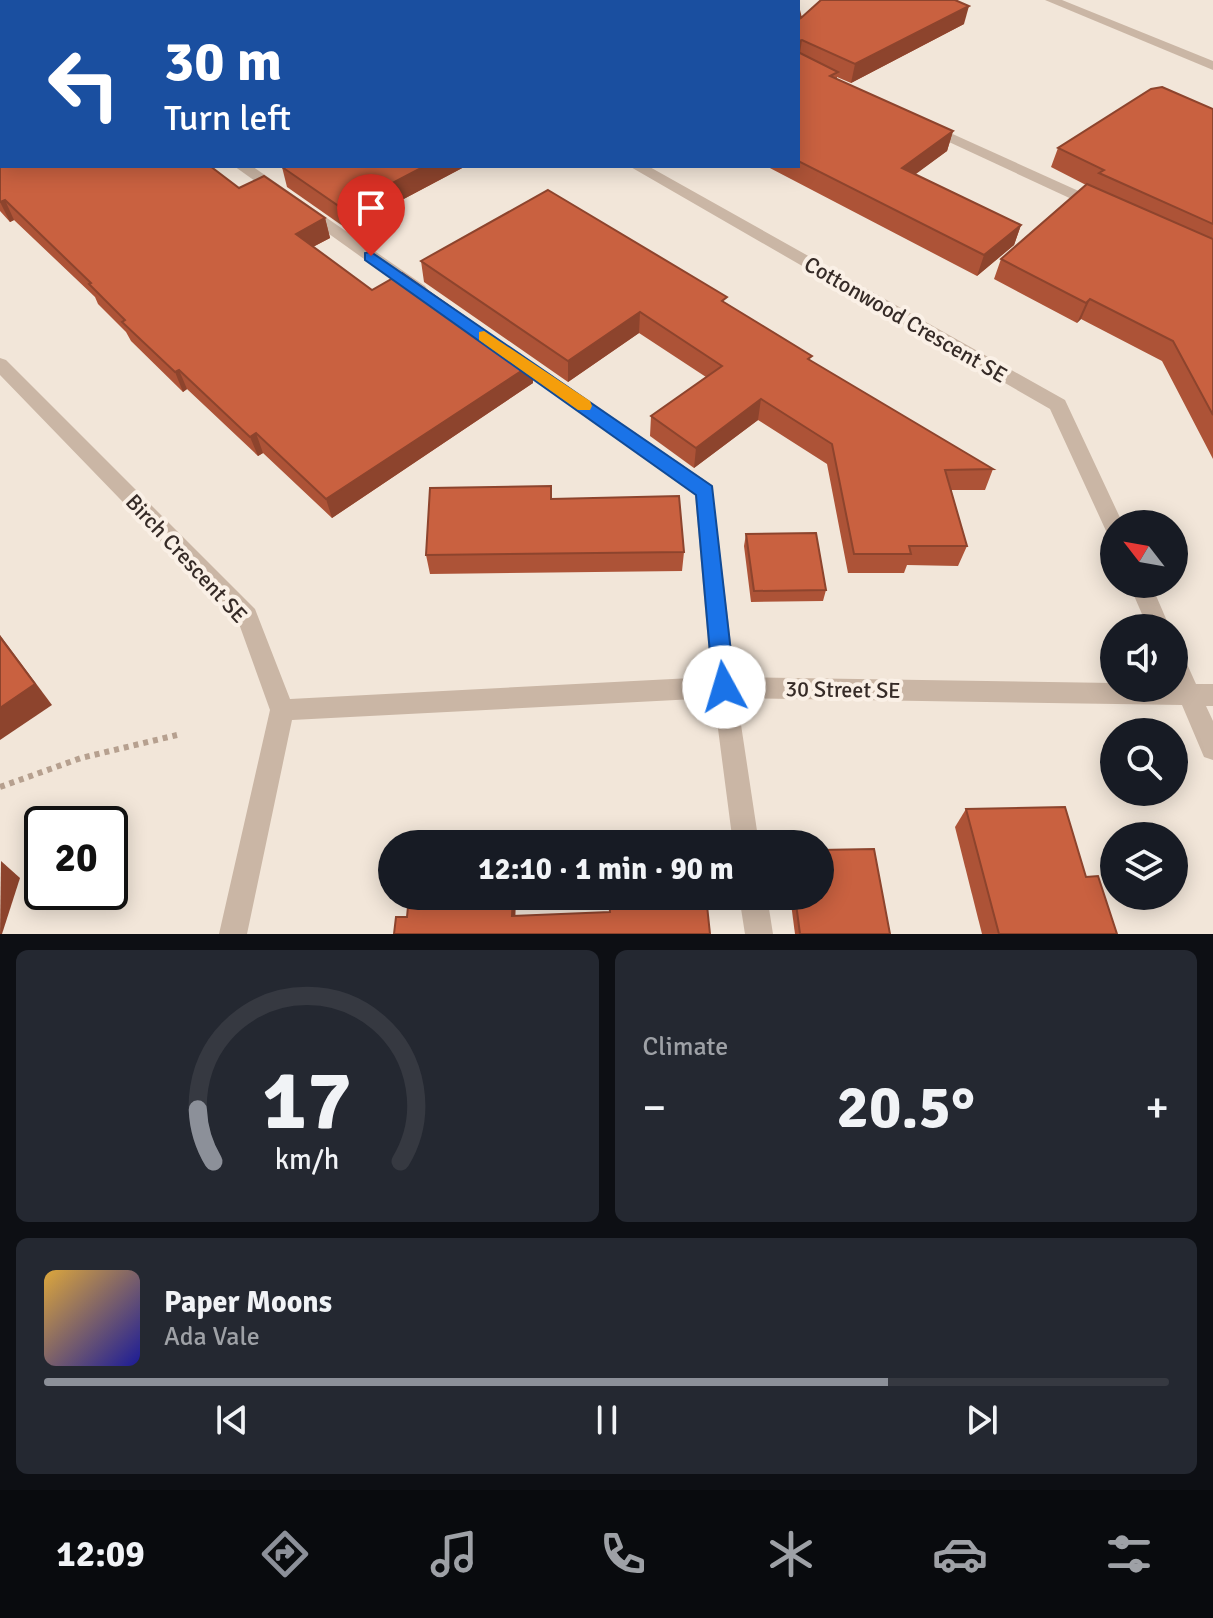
<!DOCTYPE html>
<html lang="en">
<head>
<meta charset="utf-8">
<style>
  :root { --surface:#171b24; --page:#242831; --text:#f1f3f6; --muted:#9ea1a6; --line:#363941; --accent:#8c9099 }
  body { margin:0; font-family:Signika,sans-serif; background:var(--page); color:var(--text); height:100vh; display:flex; flex-direction:column; font-size:30px; white-space:nowrap }
  * { box-sizing:border-box; margin:0 }
  p { font-size:26px; color:var(--muted) }
  .icon { flex:none; width:44px; height:44px; fill:none; stroke:currentColor; stroke-width:2; stroke-linecap:round; stroke-linejoin:round }
  .map { position:relative; height:934px; overflow:hidden }
  .panel { display:flex; flex-direction:column; gap:16px; padding:16px; background:#0d0f14; flex:1 }
  .panel>* { flex:none }
  .hud { position:absolute; left:0px; top:0px; width:800px; height:168px; box-shadow:0 4px 20px #0003; background:#1a4fa0; color:#fff; overflow:hidden }
  .needle { width:52px; rotate:301deg }
  .tools { position:absolute; left:1100px; top:510px; display:grid; gap:16px }
  .tools a { display:grid; place-items:center; width:88px; height:88px; border-radius:50%; background:var(--surface); box-shadow:0 4px 20px #0003; font-size:40px }
  .speed { position:absolute; left:24px; top:806px; display:flex; gap:16px; font-size:40px; font-weight:700; text-align:center }
  .speed>* { display:grid; place-content:center; width:104px; height:104px; border-radius:50%; background:var(--surface); box-shadow:0 4px 20px #0003; line-height:1 }
  .speed .limit { border:4px solid #111; border-radius:12px; background:#fff; color:#111 }
  .pin { position:absolute; display:grid; place-items:center; width:68px; height:68px; color:#fff; margin:-82px -34px; border-radius:50% 50% 50% 0; rotate:-45deg; box-shadow:0 0 8px #0007 }
  .pin .icon { rotate:45deg }
  .me { position:absolute; width:88px; margin:-44px; rotate:354deg; stroke-linejoin:round; filter:drop-shadow(0 0 6px #0008) }
  .turn { display:flex; align-items:center; gap:28px; height:168px; padding:0 32px; font-size:36px }
  .turn .icon { width:104px; height:104px; stroke-width:2.5 }
  .turn b { display:block; font-size:56px; line-height:68px }
  .big { font-size:60px; font-weight:800; line-height:1.1 }
  .panel .tile { flex:1; display:flex; flex-direction:column; justify-content:center; gap:12px; min-width:0; padding:0 28px; border-radius:12px; background:var(--page) }
  .panel .dial { align-items:center; gap:0 }
  .dial svg { height:208px; overflow:visible; fill:none; stroke:var(--line); stroke-width:7; stroke-linecap:round; text-anchor:middle }
  .dial text { fill:var(--text); stroke:none }
  .song { display:flex; align-items:center; gap:24px }
  .cover { width:96px; height:96px; border-radius:12px; background:linear-gradient(135deg,hsl(40 70% 55%),hsl(240 70% 35%)) }
  .played { height:8px; border-radius:4px; background:linear-gradient(90deg,var(--accent) 75%,var(--line) 75%) }
  .keys { display:flex; justify-content:space-around; direction:ltr }
  .heat { display:flex; justify-content:space-between; align-items:center; font-size:44px; direction:ltr }
  .panel .tiles { flex:1; display:grid; gap:16px; grid-template-columns:1fr 1fr }
  .tile:last-child { grid-column:span 2 }
  .trip { position:absolute; left:378px; top:830px; width:456px; height:80px; border-radius:40px; background:var(--surface); box-shadow:0 4px 20px #0003; font-weight:800; line-height:80px; text-align:center }
  .menu { display:flex; height:128px; justify-content:space-around; align-items:center; background:#090b0e; color:var(--muted) }
  .menu .icon { width:56px; height:56px }
  .menu .on { color:var(--accent) }
  .menu b { font-size:36px; color:var(--text) }
  .map>svg:first-child { display:block }
</style>
</head>
<body>
<div class="map">
<svg width="1213" height="934" viewBox="0 0 1213 934">
  <rect width="100%" height="100%" fill="#f2e6d9"/>
  <g fill="none" stroke-linecap="round" stroke-linejoin="round">
    <path stroke="#b6a08f" stroke-width="4" stroke-dasharray="3 3" stroke-linecap="butt" d="M 65,2 L 69,0"/>
    <path stroke="#b6a08f" stroke-width="6" stroke-dasharray="5 5" stroke-linecap="butt" d="M 0,787 L 81,758 L 177,735"/>
    <g fill="#cab6a5" fill-rule="evenodd">
      <path d="M 16,0 L 31,0 L 15,2 Z"/>
      <path d="M 303,0 L 317,0 L 302,2 Z"/>
      <path d="M 561,0 L 574,0 L 560,2 Z"/>
      <path d="M 1045,0 L 1062,0 L 1213,61 L 1213,70 Z"/>
      <path d="M 2,8 L 2,16 L 0,17 L 0,9 Z"/>
      <path d="M 926,122 L 1103,202 L 1105,205 L 1097,210 L 1091,208 L 921,129 L 919,126 Z"/>
      <path d="M 234,166 L 252,166 L 425,286 L 428,290 L 425,294 L 413,294 Z"/>
      <path d="M 629,166 L 648,166 L 1065,400 L 1123,524 L 1114,524 L 1114,535 L 1107,533 L 1050,409 Z"/>
      <path d="M 510,348 L 712,485 L 735,677 L 1114,683 L 1114,688 L 1174,688 L 1174,650 L 1182,653 L 1196,684 L 1213,684 L 1213,706 L 1206,706 L 1213,721 L 1213,760 L 1204,757 L 1182,705 L 737,698 L 759,844 L 733,844 L 714,698 L 292,720 L 247,934 L 219,934 L 270,710 L 238,621 L 0,375 L 0,358 L 6,360 L 255,609 L 290,699 L 711,677 L 695,495 L 504,358 L 501,354 L 504,350 Z"/>
      <path d="M 1129,584 L 1151,584 L 1170,628 L 1148,628 Z"/>
      <path d="M 739,896 L 767,896 L 773,934 L 745,934 Z"/>
    </g>
  </g>
  <g fill="#ad5337">
    <path d="M 338,0 L 453,0 L 450,2 L 344,2 Z"/>
    <path d="M 798,2 L 801,18 L 964,24 L 851,83 L 837,77 L 837,79 L 953,131 L 947,151 L 915,174 L 1021,225 L 1014,245 L 977,276 L 766,166 L 798,166 Z"/>
    <path d="M 0,57 L 239,188 L 325,218 L 330,238 L 313,247 L 372,290 L 532,364 L 533,383 L 332,518 L 263,453 L 258,456 L 187,389 L 183,392 L 131,341 L 126,332 L 98,304 L 95,297 L 14,220 L 10,222 L 0,211 Z"/>
    <path d="M 1213,109 L 1213,459 L 1162,361 L 1081,319 L 1077,323 L 994,279 L 1001,259 L 1086,185 L 1051,167 L 1058,148 Z"/>
    <path d="M 284,166 L 466,166 L 347,229 L 287,187 L 282,167 Z"/>
    <path d="M 421,261 L 726,303 L 811,361 L 993,469 L 985,490 L 951,490 L 967,546 L 958,566 L 907,565 L 904,573 L 848,573 L 827,464 L 758,420 L 694,468 L 650,436 L 651,416 L 706,377 L 639,333 L 568,382 L 424,282 Z"/>
    <path d="M 551,486 L 552,499 L 684,552 L 682,571 L 430,574 L 426,555 Z"/>
    <path d="M 746,534 L 826,590 L 823,601 L 751,602 L 744,546 Z"/>
    <path d="M 966,809 L 1086,877 L 1117,934 L 982,934 L 955,827 Z"/>
    <path d="M 790,896 L 820,896 L 890,934 L 795,934 Z"/>
  </g>
  <g fill="#8d442d">
    <path d="M 421,0 L 453,0 L 450,2 L 418,2 Z"/>
    <path d="M 969,6 L 964,24 L 851,83 L 855,64 Z"/>
    <path d="M 802,40 L 799,59 L 798,60 L 798,41 Z"/>
    <path d="M 953,131 L 947,151 L 897,188 L 902,168 Z"/>
    <path d="M 425,166 L 466,166 L 347,229 L 343,209 Z"/>
    <path d="M 5,200 L 14,220 L 10,222 L 0,202 Z"/>
    <path d="M 325,218 L 330,238 L 301,253 L 296,234 Z"/>
    <path d="M 1021,225 L 1014,245 L 977,276 L 984,255 Z"/>
    <path d="M 1090,299 L 1081,319 L 1077,323 L 1086,303 Z"/>
    <path d="M 640,312 L 639,333 L 568,382 L 568,361 Z"/>
    <path d="M 532,364 L 533,383 L 332,518 L 326,499 Z"/>
    <path d="M 179,370 L 187,389 L 183,392 L 175,372 Z"/>
    <path d="M 761,399 L 758,420 L 694,468 L 696,448 Z"/>
    <path d="M 256,433 L 263,453 L 258,456 L 250,437 Z"/>
    <path d="M 0,635 L 52,705 L 0,740 Z"/>
    <path d="M 1,861 L 20,878 L 2,934 L 0,934 Z"/>
    <path d="M 513,896 L 516,896 L 515,929 L 512,916 Z"/>
  </g>
  <g fill="#c96140" stroke="#8d442d" stroke-width="2">
    <path d="M 397,0 L 421,0 L 418,2 L 403,2 Z"/>
    <path d="M 630,0 L 790,0 L 789,2 L 628,2 Z"/>
    <path d="M 821,0 L 955,0 L 969,6 L 855,64 L 802,40 L 798,41 L 798,47 L 798,6 L 801,18 Z"/>
    <path d="M 798,52 L 838,72 L 830,76 L 953,131 L 902,168 L 1021,225 L 984,255 L 798,161 Z"/>
    <path d="M 0,57 L 2,57 L 2,166 L 210,166 L 239,188 L 264,176 L 325,218 L 296,234 L 372,290 L 402,273 L 532,364 L 326,499 L 256,433 L 250,437 L 179,370 L 175,372 L 122,322 L 125,320 L 89,284 L 91,283 L 5,200 L 0,202 Z"/>
    <path d="M 1162,87 L 1213,109 L 1213,224 L 1099,173 L 1104,170 L 1058,148 L 1151,89 Z"/>
    <path d="M 284,166 L 425,166 L 343,209 L 282,167 Z"/>
    <path d="M 1087,184 L 1213,239 L 1213,415 L 1173,341 L 1090,299 L 1086,303 L 1001,259 Z"/>
    <path d="M 548,190 L 727,297 L 722,301 L 812,356 L 808,359 L 993,469 L 945,470 L 967,546 L 909,546 L 911,554 L 854,554 L 832,444 L 761,399 L 696,448 L 651,416 L 722,366 L 640,312 L 568,361 L 421,261 Z"/>
    <path d="M 551,486 L 551,499 L 679,496 L 684,552 L 426,555 L 430,488 Z"/>
    <path d="M 816,533 L 826,590 L 754,591 L 746,534 Z"/>
    <path d="M 0,637 L 35,684 L 0,708 Z"/>
    <path d="M 1065,807 L 1086,877 L 1098,876 L 1117,934 L 999,934 L 966,809 Z"/>
    <path d="M 514,841 L 514,844 L 414,844 Z"/>
    <path d="M 874,849 L 890,934 L 800,934 L 795,896 L 820,896 L 820,850 Z"/>
    <path d="M 409,896 L 513,896 L 512,916 L 610,912 L 609,896 L 706,896 L 710,934 L 394,934 L 396,917 L 407,917 Z"/>
  </g>
  <path fill="#1a73e8" stroke="#114b97" stroke-width="2" d="M 371,252 L 712,486 L 735,687 L 732,694 L 724,697 L 716,694 L 713,687 L 696,495 L 365,260 L 365,253 Z"/>
  <path fill="#f59e0b" d="M 484,331 L 590,401 L 592,406 L 590,410 L 578,410 L 479,340 L 479,332 Z"/>
  <g text-anchor="middle" stroke-width="8" stroke-linejoin="round" paint-order="stroke">
    <g font-size="22" fill="#362b27" stroke="#faf0e6">
      <text transform="translate(906 319) rotate(30)" y="8">Cottonwood Crescent SE</text>
      <text transform="translate(187 558) rotate(47)" y="8">Birch Crescent SE</text>
      <text transform="translate(843 689) rotate(1)" y="8">30 Street SE</text>
    </g>
  </g>
</svg>
<div class="tools">
<a><svg class="needle" viewBox="-14 -14 28 28"><path d="M0-13l5 13h-10z" fill="#e53935"/><path d="M0 13l5-13h-10z" fill="#9ea1a6"/></svg></a>
<a><svg class="icon" aria-label="sound" viewBox="0 0 24 24"><path d="M4 9h4l5-4v14l-5-4H4zM17 9q2 3 0 6"/></svg></a>
<a><svg class="icon" aria-label="search" viewBox="0 0 24 24"><circle cx="10" cy="10" r="6"/><path d="M15 15l6 6"/></svg></a>
<a><svg class="icon" aria-label="layers" viewBox="0 0 24 24"><path d="M12 4l9 5-9 5-9-5zM3 14l9 5 9-5"/></svg></a>
</div>
<div class="speed"><div class="limit">20</div></div>
<div class="pin" style="left:371px;top:256px;background:#d93025"><svg class="icon" aria-label="arrive" viewBox="0 0 24 24"><path d="M6 21V4h12l-3 4 3 4H6"/></svg></div>
<svg class="me" style="left:724px;top:687px" viewBox="-20 -20 40 40"><circle r="19" fill="#fff"/><path d="M0-13L10 11 0 6-10 11z" fill="#1a73e8"/></svg>
<div class="trip">12:10 · 1 min · 90 m</div>
<div class="hud">
<div class="turn"><svg class="icon" aria-label="left" viewBox="0 0 24 24"><path d="M17 20v-9H6M10 6l-5 5 5 5"/></svg><div><b>30 m</b>Turn left</div></div>
</div>
</div>
<section class="panel">
<div class="tiles">
<div class="tile dial"><svg viewBox="0 0 100 80">
<path d="M14 69A42 42 0 1 1 86 69"/>
<path d="M14 69A42 42 0 0 1 8 49" stroke="#8c9099"/>
<text x="50" y="56" font-size="32" font-weight="700">17</text>
<text x="50" y="72" font-size="11">km/h</text>
</svg></div>
<div class="tile"><p>Climate</p>
<div class="heat"><a>−</a><b class="big">20.5°</b><a>+</a></div>
</div>
<div class="tile">
<div class="song"><i class="cover"></i><div><b>Paper Moons</b><p>Ada Vale</p></div></div>
<div class="played"></div>
<div class="keys"><svg class="icon" aria-label="previous" viewBox="0 0 24 24"><path d="M18 5L8 12l10 7zM5 5v14"/></svg><svg class="icon" aria-label="pause" viewBox="0 0 24 24"><path d="M8 5v14M16 5v14"/></svg><svg class="icon" aria-label="next" viewBox="0 0 24 24"><path d="M6 5l10 7-10 7zM19 5v14"/></svg></div>
</div>
</div>
</section>
<nav class="menu">
<b>12:09</b>
<svg class="icon on" aria-label="directions" viewBox="0 0 24 24"><path d="M12 3l9 9-9 9-9-9zM9 14v-3h6M13 9l2 2-2 2"/></svg>
<svg class="icon" aria-label="music" viewBox="0 0 24 24"><path d="M9 18V5l10-2v13"/><circle cx="6" cy="18" r="3"/><circle cx="16" cy="16" r="3"/></svg>
<svg class="icon" aria-label="phone" viewBox="0 0 24 24"><path d="M5 4h4l2 5-3 2q2 4 5 5l2-3 5 2v4C11 20 4 13 5 4z"/></svg>
<svg class="icon" aria-label="climate" viewBox="0 0 24 24"><path d="M12 3v18M4 7l16 10M4 17L20 7"/></svg>
<svg class="icon" aria-label="car" viewBox="0 0 24 24"><path d="M5 17H2v-5l4-1 3-4h7l3 4 3 1v5h-3M9 17h6M6 11h13"/><circle cx="7" cy="17" r="2"/><circle cx="17" cy="17" r="2"/></svg>
<svg class="icon" aria-label="filters" viewBox="0 0 24 24"><path d="M4 7h16M4 17h16"/><circle cx="9" cy="7" r="2"/><circle cx="15" cy="17" r="2"/></svg>
</nav>
</body>
</html>
